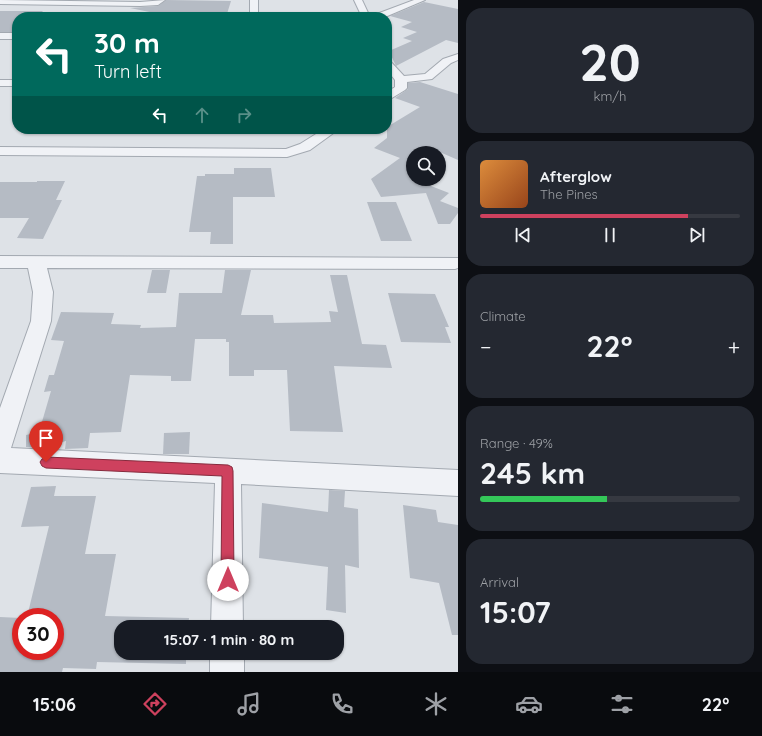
<!DOCTYPE html>
<html lang="en">
<head>
<meta charset="utf-8">
<style>
  :root { --surface:#171b24; --page:#242831; --text:#f1f3f6; --muted:#9ea1a6; --line:#363941; --accent:#ce415e }
  body { margin:0; font-family:Quicksand,sans-serif; background:var(--page); color:var(--text); height:100vh; display:flex; flex-direction:column; font-size:15px; white-space:nowrap }
  * { box-sizing:border-box; margin:0 }
  p { font-size:13px; color:var(--muted) }
  .icon { flex:none; width:22px; height:22px; fill:none; stroke:currentColor; stroke-width:2; stroke-linecap:round; stroke-linejoin:round }
  .map { position:relative; flex:1; overflow:hidden }
  .panel { display:flex; flex-direction:column; gap:8px; padding:8px; background:#0d0f14; width:304px }
  .panel>* { flex:none }
  .guide { position:absolute; left:12px; top:12px; width:380px; height:122px; border-radius:16px; box-shadow:0 1px 3px #0004; background:#00695c; color:#fff; overflow:hidden }
  .tools { position:absolute; left:406px; top:146px; display:grid; gap:8px }
  .tools a { display:grid; place-items:center; width:40px; height:40px; border-radius:50%; background:var(--surface); box-shadow:0 1px 3px #0004; font-size:20px }
  .speed { position:absolute; left:12px; top:608px; display:flex; gap:8px; font-size:20px; font-weight:700; text-align:center }
  .speed>* { display:grid; place-content:center; width:52px; height:52px; border-radius:50%; background:var(--surface); box-shadow:0 1px 3px #0004; line-height:1 }
  .speed .limit { border:6px solid #d22; background:#fff; color:#111 }
  .pin { position:absolute; display:grid; place-items:center; width:34px; height:34px; color:#fff; margin:-41px -17px; border-radius:50% 50% 50% 0; rotate:-45deg; box-shadow:0 0 4px #0007 }
  .pin .icon { rotate:45deg }
  .me { position:absolute; width:44px; margin:-22px; rotate:0deg; stroke-linejoin:round; filter:drop-shadow(0 0 3px #0008) }
  .turn { display:flex; align-items:center; gap:14px; height:84px; padding:0 16px; font-size:18px }
  .turn .icon { width:52px; height:52px; stroke-width:2.5 }
  .turn b { display:block; font-size:28px; line-height:34px }
  .lanes { display:flex; align-items:center; height:38px; padding:0 16px; background:#0003; justify-content:center; gap:20px; direction:ltr }
  .lanes .off { opacity:.35 }
  .big { font-size:30px; font-weight:800; line-height:1.1 }
  .panel .card { flex:1; display:flex; flex-direction:column; justify-content:center; gap:6px; min-width:0; padding:0 14px; border-radius:16px; background:var(--page) }
  .panel .dial { align-items:center; gap:0 }
  .dial b { font-size:52px; line-height:1 }
  .song { display:flex; align-items:center; gap:12px }
  .cover { width:48px; height:48px; border-radius:6px; background:linear-gradient(135deg,hsl(30 70% 55%),hsl(20 70% 35%)) }
  .played { height:4px; border-radius:2px; background:linear-gradient(90deg,var(--accent) 80%,var(--line) 80%) }
  .keys { display:flex; justify-content:space-around; direction:ltr }
  .heat { display:flex; justify-content:space-between; align-items:center; font-size:22px; direction:ltr }
  .charge { height:6px; border-radius:3px; background:linear-gradient(90deg,#34c759 49%,var(--line) 0) }
  .trip { position:absolute; left:114px; top:620px; width:230px; height:40px; border-radius:16px; background:var(--surface); box-shadow:0 1px 3px #0004; font-weight:800; line-height:40px; text-align:center }
  .dock { display:flex; height:64px; justify-content:space-around; align-items:center; background:#090b0e; color:var(--muted) }
  .dock .icon { width:28px; height:28px }
  .dock .current { color:var(--accent) }
  .dock b { font-size:18px; color:var(--text) }
  main { display:flex; flex:1; min-height:0 }
  .map>svg:first-child { display:block }
</style>
</head>
<body>
<main>
<div class="map">
<svg width="458" height="672" viewBox="0 0 458 672">
  <rect width="100%" height="100%" fill="#dee2e7"/>
  <g fill="#b5bbc4">
    <path d="M 166,0 L 231,1 L 226,17 L 174,17 L 130,8 L 158,6 Z"/>
    <path d="M 424,2 L 458,9 L 458,43 L 446,40 L 396,66 L 389,51 L 412,41 L 403,38 L 417,32 L 401,27 L 412,22 L 390,16 Z"/>
    <path d="M 0,11 L 43,11 L 37,17 L 17,17 L 17,32 L 0,32 Z"/>
    <path d="M 420,82 L 458,94 L 458,160 L 442,153 L 439,155 L 439,153 L 413,153 L 413,179 L 449,193 L 440,201 L 458,208 L 458,213 L 450,224 L 438,224 L 426,193 L 381,197 L 371,179 L 400,158 L 374,148 L 387,138 L 387,127 L 420,107 L 395,98 L 408,89 L 408,83 Z"/>
    <path d="M 234,168 L 271,168 L 275,197 L 233,197 L 233,244 L 210,244 L 211,232 L 189,232 L 197,176 L 205,176 L 205,174 L 234,174 Z"/>
    <path d="M 37,181 L 65,181 L 56,200 L 62,200 L 43,239 L 17,238 L 29,218 L 0,218 L 0,182 L 37,182 Z"/>
    <path d="M 367,202 L 396,202 L 412,241 L 381,241 Z"/>
    <path d="M 152,270 L 170,270 L 166,293 L 147,293 Z"/>
    <path d="M 225,270 L 251,270 L 241,315 L 273,315 L 274,323 L 331,322 L 329,311 L 338,312 L 330,275 L 347,275 L 362,344 L 386,345 L 392,368 L 334,366 L 343,432 L 290,431 L 287,370 L 254,370 L 254,376 L 229,376 L 229,342 L 226,342 L 226,339 L 195,339 L 191,381 L 171,381 L 171,376 L 130,375 L 121,432 L 90,433 L 88,448 L 65,449 L 66,441 L 40,448 L 26,447 L 26,435 L 39,432 L 51,391 L 44,392 L 49,375 L 54,375 L 64,341 L 51,340 L 61,312 L 114,313 L 111,324 L 141,325 L 140,328 L 176,327 L 179,293 L 222,293 Z"/>
    <path d="M 388,293 L 435,294 L 449,327 L 445,327 L 451,343 L 401,342 Z"/>
    <path d="M 190,432 L 189,454 L 163,454 L 164,433 Z"/>
    <path d="M 56,486 L 54,496 L 96,496 L 85,554 L 116,554 L 105,616 L 189,618 L 188,627 L 121,627 L 121,653 L 186,653 L 186,664 L 97,662 L 96,669 L 63,668 L 62,672 L 0,672 L 0,617 L 21,618 L 21,651 L 55,651 L 55,617 L 27,617 L 49,526 L 21,527 L 31,487 Z"/>
    <path d="M 329,490 L 345,491 L 344,507 L 358,509 L 359,568 L 345,565 L 346,613 L 326,610 L 328,567 L 259,558 L 262,503 L 328,512 Z"/>
    <path d="M 403,505 L 436,510 L 438,522 L 458,525 L 458,635 L 452,635 L 439,583 L 410,578 Z"/>
  </g>
  <g fill="none" stroke-linecap="round" stroke-linejoin="round">
    <g stroke="#a3a9b1" stroke-width="2">
      <g id="street">
        <path d="M 0,0 L 140,2 L 165,0 L 158,5 L 140,6 L 0,4 Z"/>
        <rect x="250" y="0" width="8" height="17"/>
        <path d="M 354,0 L 362,0 L 370,17 L 362,17 Z"/>
        <path d="M 414,0 L 425,0 L 385,17 L 373,17 L 374,15 Z"/>
        <rect x="0" y="33" width="17" height="6"/>
        <path d="M 458,54 L 458,60 L 451,63 L 432,79 L 407,82 L 407,88 L 405,90 L 387,101 L 387,92 L 395,87 L 395,80 L 387,70 L 387,61 L 391,62 L 404,76 L 425,74 L 443,59 Z"/>
        <rect x="0" y="80" width="17" height="6"/>
        <path d="M 324,129 L 339,129 L 310,150 L 287,157 L 0,155 L 0,147 L 286,149 L 300,144 Z"/>
        <path d="M 0,256 L 458,258 L 458,268 L 455,269 L 47,268 L 53,292 L 51,321 L 11,448 L 458,470 L 458,496 L 241,484 L 243,627 L 211,627 L 215,483 L 0,473 L 0,408 L 31,321 L 33,292 L 28,268 L 0,268 Z"/>
        <rect x="210" y="653" width="34" height="19"/>
      </g>
    </g>
    <use href="#street" fill="#f0f2f6" fill-rule="evenodd"/>
  </g>
  <path fill="#ce415e" stroke="#862a3d" d="M 46,457 L 228,465 L 232,467 L 233,471 L 234,580 L 232,585 L 228,587 L 223,585 L 221,580 L 222,476 L 46,468 L 42,466 L 40,462 L 42,459 Z"/>
</svg>
<div class="tools">
<a><svg class="icon" aria-label="search" viewBox="0 0 24 24"><circle cx="10" cy="10" r="6"/><path d="M15 15l6 6"/></svg></a>
</div>
<div class="speed"><div class="limit">30</div></div>
<div class="pin" style="left:46px;top:462px;background:#d93025"><svg class="icon" aria-label="arrive" viewBox="0 0 24 24"><path d="M6 21V4h12l-3 4 3 4H6"/></svg></div>
<svg class="me" style="left:228px;top:580px" viewBox="-20 -20 40 40"><circle r="19" fill="#fff"/><path d="M0-13L10 11 0 6-10 11z" fill="#ce415e"/></svg>
<div class="trip">15:07 · 1 min · 80 m</div>
<div class="guide">
<div class="turn"><svg class="icon" aria-label="left" viewBox="0 0 24 24"><path d="M17 20v-9H6M10 6l-5 5 5 5"/></svg><div><b>30 m</b>Turn left</div></div>
<div class="lanes"><svg class="icon" aria-label="left" viewBox="0 0 24 24"><path d="M17 20v-9H6M10 6l-5 5 5 5"/></svg><svg class="icon off" aria-label="ahead" viewBox="0 0 24 24"><path d="M12 20V5M6 11l6-6 6 6"/></svg><svg class="icon off" aria-label="right" viewBox="0 0 24 24"><path d="M7 20v-9h11M14 6l5 5-5 5"/></svg></div>
</div>
</div>
<section class="panel">
<div class="card dial"><b>20</b><p>km/h</p></div>
<div class="card">
<div class="song"><i class="cover"></i><div><b>Afterglow</b><p>The Pines</p></div></div>
<div class="played"></div>
<div class="keys"><svg class="icon" aria-label="previous" viewBox="0 0 24 24"><path d="M18 5L8 12l10 7zM5 5v14"/></svg><svg class="icon" aria-label="pause" viewBox="0 0 24 24"><path d="M8 5v14M16 5v14"/></svg><svg class="icon" aria-label="next" viewBox="0 0 24 24"><path d="M6 5l10 7-10 7zM19 5v14"/></svg></div>
</div>
<div class="card"><p>Climate</p>
<div class="heat"><a>−</a><b class="big">22°</b><a>+</a></div>
</div>
<div class="card"><p>Range · 49%</p><b class="big">245 km</b><div class="charge"></div></div>
<div class="card"><p>Arrival</p><b class="big">15:07</b></div>
</section>
</main>
<nav class="dock">
<b>15:06</b>
<svg class="icon current" aria-label="directions" viewBox="0 0 24 24"><path d="M12 3l9 9-9 9-9-9zM9 14v-3h6M13 9l2 2-2 2"/></svg>
<svg class="icon" aria-label="music" viewBox="0 0 24 24"><path d="M9 18V5l10-2v13"/><circle cx="6" cy="18" r="3"/><circle cx="16" cy="16" r="3"/></svg>
<svg class="icon" aria-label="phone" viewBox="0 0 24 24"><path d="M5 4h4l2 5-3 2q2 4 5 5l2-3 5 2v4C11 20 4 13 5 4z"/></svg>
<svg class="icon" aria-label="climate" viewBox="0 0 24 24"><path d="M12 3v18M4 7l16 10M4 17L20 7"/></svg>
<svg class="icon" aria-label="car" viewBox="0 0 24 24"><path d="M5 17H2v-5l4-1 3-4h7l3 4 3 1v5h-3M9 17h6M6 11h13"/><circle cx="7" cy="17" r="2"/><circle cx="17" cy="17" r="2"/></svg>
<svg class="icon" aria-label="filters" viewBox="0 0 24 24"><path d="M4 7h16M4 17h16"/><circle cx="9" cy="7" r="2"/><circle cx="15" cy="17" r="2"/></svg>
<b>22°</b>
</nav>
</body>
</html>
